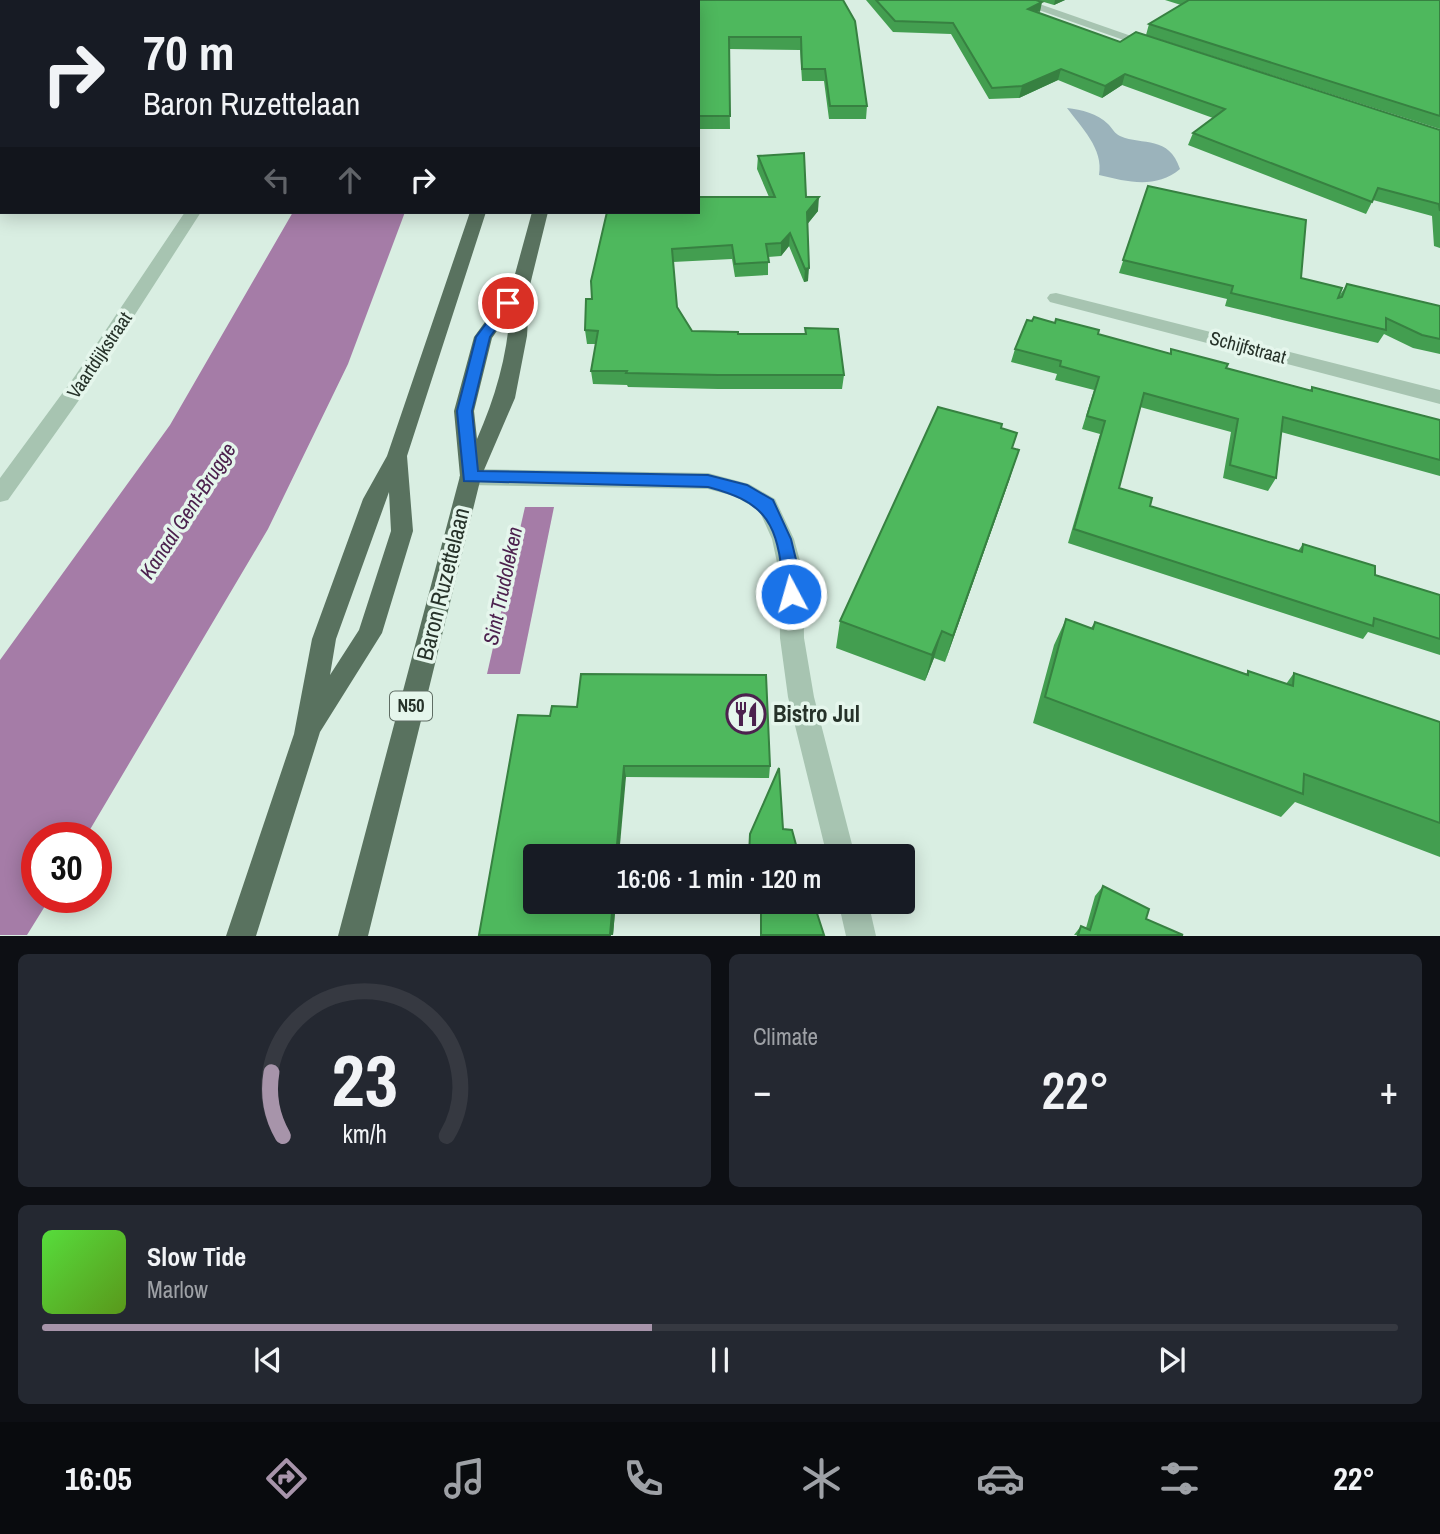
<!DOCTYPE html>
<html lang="en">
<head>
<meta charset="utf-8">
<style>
  :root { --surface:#171b24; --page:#242831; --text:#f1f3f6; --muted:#9ea1a6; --line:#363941; --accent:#a794aa }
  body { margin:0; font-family:"Archivo Narrow",sans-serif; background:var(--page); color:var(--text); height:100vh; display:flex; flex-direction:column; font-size:26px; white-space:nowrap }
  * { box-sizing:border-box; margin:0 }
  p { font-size:23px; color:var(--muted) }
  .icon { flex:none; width:38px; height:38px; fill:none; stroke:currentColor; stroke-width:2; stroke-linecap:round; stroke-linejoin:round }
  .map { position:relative; height:936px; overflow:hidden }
  .panel { display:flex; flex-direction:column; gap:18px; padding:18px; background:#0d0f14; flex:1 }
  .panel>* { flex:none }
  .guide { position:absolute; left:0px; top:0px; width:700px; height:214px; box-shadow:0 4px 18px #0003; background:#171b24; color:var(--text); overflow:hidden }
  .speed { position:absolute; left:21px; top:822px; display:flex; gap:14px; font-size:35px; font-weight:700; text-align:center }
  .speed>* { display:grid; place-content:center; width:91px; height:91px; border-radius:50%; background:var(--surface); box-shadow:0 4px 18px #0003; line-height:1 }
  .speed .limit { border:10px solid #d22; background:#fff; color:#111 }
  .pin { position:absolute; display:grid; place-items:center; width:60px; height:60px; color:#fff; margin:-30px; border:4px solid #fff; border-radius:50%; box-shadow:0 2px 7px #0007 }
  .me { position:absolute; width:77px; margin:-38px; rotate:354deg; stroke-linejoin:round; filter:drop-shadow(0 0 5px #0008) }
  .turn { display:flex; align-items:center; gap:24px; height:147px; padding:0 28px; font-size:32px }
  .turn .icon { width:91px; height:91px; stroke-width:2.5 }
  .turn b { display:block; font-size:49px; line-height:60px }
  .lanes { display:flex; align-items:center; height:66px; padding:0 28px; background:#0003; justify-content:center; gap:35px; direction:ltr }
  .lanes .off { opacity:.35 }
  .big { font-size:52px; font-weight:600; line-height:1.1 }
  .panel .card { flex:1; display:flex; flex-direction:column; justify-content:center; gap:10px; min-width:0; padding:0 24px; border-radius:10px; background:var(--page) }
  .panel .dial { align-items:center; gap:0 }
  .dial svg { height:182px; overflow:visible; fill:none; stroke:var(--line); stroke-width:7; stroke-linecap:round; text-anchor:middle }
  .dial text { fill:var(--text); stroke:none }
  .song { display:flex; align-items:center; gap:21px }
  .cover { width:84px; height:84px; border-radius:10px; background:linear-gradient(135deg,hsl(110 70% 55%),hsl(90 70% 35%)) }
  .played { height:7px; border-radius:4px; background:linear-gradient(90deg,var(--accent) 45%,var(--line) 45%) }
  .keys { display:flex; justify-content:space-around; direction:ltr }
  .heat { display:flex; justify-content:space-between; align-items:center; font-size:38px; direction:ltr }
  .panel .tiles { flex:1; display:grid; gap:18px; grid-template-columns:1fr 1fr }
  .card:last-child { grid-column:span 2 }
  .trip { position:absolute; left:523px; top:844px; width:392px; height:70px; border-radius:7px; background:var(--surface); box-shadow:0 4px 18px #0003; font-weight:600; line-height:70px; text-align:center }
  .tab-bar { display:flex; height:112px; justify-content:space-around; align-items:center; background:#090b0e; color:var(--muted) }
  .tab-bar .icon { width:49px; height:49px }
  .tab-bar .current { color:var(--accent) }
  .tab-bar b { font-size:32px; color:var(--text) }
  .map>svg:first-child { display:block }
</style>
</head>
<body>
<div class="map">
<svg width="1440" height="936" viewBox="0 0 1440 936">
  <rect width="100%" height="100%" fill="#d9eee2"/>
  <path fill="#9bb3bb" d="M 1067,108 C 1082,110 1097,113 1108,124 C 1112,128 1115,134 1120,136 C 1143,146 1169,135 1180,169 C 1156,189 1128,182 1099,175 C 1104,149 1081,127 1067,108 Z"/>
  <g fill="#a57ca7">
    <path d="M 293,212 L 405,212 L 348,364 L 268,529 L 85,838 L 37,838 L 37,898 L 50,898 L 27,935 L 0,935 L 0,660 L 170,425 Z"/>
    <path d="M 525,507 L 554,507 L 520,674 L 487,674 Z"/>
  </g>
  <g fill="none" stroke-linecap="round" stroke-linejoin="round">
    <g fill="#a7c4b1" fill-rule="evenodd">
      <path d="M 274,0 L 286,0 L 273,2 Z"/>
      <path d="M 1010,0 L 1028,0 L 1160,46 L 1154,50 L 1149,49 Z"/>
      <path d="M 185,212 L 201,212 L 89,386 L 8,500 L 0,502 L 0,478 L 75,376 Z"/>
      <path d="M 1056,293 L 1440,390 L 1440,404 L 1050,302 L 1047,298 L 1050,294 Z"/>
      <path d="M 470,469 L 708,473 L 749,484 L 775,499 L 794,539 L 803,572 L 804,638 L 814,697 L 855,856 L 827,856 L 788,697 L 780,638 L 779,572 L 772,539 L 759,510 L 734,496 L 708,489 L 470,485 L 463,483 L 459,477 L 463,471 Z"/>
      <path d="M 838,901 L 868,901 L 876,936 L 846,936 Z"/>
    </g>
    <g fill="#59725f" fill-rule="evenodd">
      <rect x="542" y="0" width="12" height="2"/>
      <path d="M 588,0 L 600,0 L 587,2 Z"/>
      <path d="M 470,212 L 486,212 L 407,456 L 413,531 L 382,633 L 320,732 L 256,936 L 226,936 L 294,734 L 312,639 L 363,499 L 387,456 ZM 389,492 L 391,531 L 359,630 L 330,675 L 336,639 Z"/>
      <path d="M 532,212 L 548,212 L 530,285 L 527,336 L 515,398 L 481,477 L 368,936 L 338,936 L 460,476 L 454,411 L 474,337 L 512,285 ZM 510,312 C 507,357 495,398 477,439 L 474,411 L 492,338 Z"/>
    </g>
  </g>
  <g fill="#439e50">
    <path d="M 843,0 L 867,106 L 866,119 L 829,119 L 824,81 L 802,81 L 800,50 L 729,49 L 730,129 L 698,129 L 698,2 Z"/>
    <path d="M 866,0 L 1036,0 L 1039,13 L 1120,42 L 1440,130 L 1440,248 L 1434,246 L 1432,216 L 1373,200 L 1366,214 L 1188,145 L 1193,133 L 1213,118 L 1122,85 L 1102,98 L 1058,80 L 1019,98 L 989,99 L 951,34 L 893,32 Z"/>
    <path d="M 1037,0 L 1065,0 L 1054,5 Z"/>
    <path d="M 1165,0 L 1440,0 L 1440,129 L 1146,35 L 1149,24 L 1181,5 Z"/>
    <path d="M 758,156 L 806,197 L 818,211 L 807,224 L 808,281 L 804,282 L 789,246 L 781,256 L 768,257 L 768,275 L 735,277 L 732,259 L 673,262 L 677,307 L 692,331 L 738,334 L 805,334 L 805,328 L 844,375 L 842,389 L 718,389 L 628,387 L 627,385 L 593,384 L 591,371 L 596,344 L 587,344 L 585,330 L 592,299 L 591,281 L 769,197 L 757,169 Z"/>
    <path d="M 1148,186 L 1301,278 L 1338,298 L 1347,284 L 1440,306 L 1440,354 L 1413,348 L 1384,334 L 1378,343 L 1225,306 L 1227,299 L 1119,273 Z"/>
    <path d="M 1015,349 L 1170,353 L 1171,349 L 1226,368 L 1310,390 L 1312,387 L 1440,420 L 1440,476 L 1281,432 L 1276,478 L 1268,491 L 1223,478 L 1231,432 L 1140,407 L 1119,488 L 1150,506 L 1298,551 L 1303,544 L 1375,575 L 1440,595 L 1440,655 L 1368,632 L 1363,639 L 1068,543 L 1100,434 L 1082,429 L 1094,390 L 1055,380 L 1057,374 L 1011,362 Z"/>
    <path d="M 1001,428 L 1013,448 L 1010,478 L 945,662 L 934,658 L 925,681 L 836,648 L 840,621 Z"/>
    <path d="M 1066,619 L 1091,628 L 1095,622 L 1246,674 L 1248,671 L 1286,684 L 1294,673 L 1440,722 L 1440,857 L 1295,802 L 1281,817 L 1033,723 L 1054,645 Z"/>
    <path d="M 550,716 L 770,766 L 769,778 L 626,777 L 536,901 L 616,901 L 613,935 L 479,935 Z"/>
    <path d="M 1103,886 L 1146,919 L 1183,935 L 1074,935 L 1081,926 L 1086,928 L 1095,896 Z"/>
  </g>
  <g fill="#378141">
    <path d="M 1055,0 L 1065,0 L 1054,5 Z"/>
    <path d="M 1042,2 L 1040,12 L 1028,9 Z"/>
    <path d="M 1061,69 L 1058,80 L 1019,98 L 1022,86 Z"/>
    <path d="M 1125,74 L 1122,85 L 1102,98 L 1105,86 Z"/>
    <path d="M 819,197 L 818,211 L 806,226 L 807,212 Z"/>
    <path d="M 790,233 L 789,246 L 781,256 L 781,243 Z"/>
    <path d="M 809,268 L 808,281 L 804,282 L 805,269 Z"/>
    <path d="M 1019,450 L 1010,478 L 945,662 L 953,636 Z"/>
    <path d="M 942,631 L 934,658 L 925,681 L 932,655 Z"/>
    <path d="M 624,766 L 626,777 L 619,856 L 616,856 Z"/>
    <path d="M 613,901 L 616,901 L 613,935 L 610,935 Z"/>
  </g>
  <g fill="#4eb85d" stroke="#378141" stroke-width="2">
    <rect x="466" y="0" width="57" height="2"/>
    <path d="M 640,0 L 843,0 L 855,21 L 867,106 L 830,106 L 825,69 L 802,69 L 801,37 L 729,37 L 730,116 L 698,116 L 698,2 L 639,2 Z"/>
    <path d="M 876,0 L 1036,0 L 1042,2 L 1028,9 L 1120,42 L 1136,32 L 1440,130 L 1440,211 L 1439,204 L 1378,188 L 1372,202 L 1193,133 L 1225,109 L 1125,74 L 1105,86 L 1061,69 L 1022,86 L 992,88 L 953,23 L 895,21 Z"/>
    <path d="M 1189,0 L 1440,0 L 1440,116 L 1149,24 Z"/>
    <path d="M 804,153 L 806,197 L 819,197 L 807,212 L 809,268 L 805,269 L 790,233 L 781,243 L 766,244 L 769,262 L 735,264 L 732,245 L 672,249 L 677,307 L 692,331 L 738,332 L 738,334 L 806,334 L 805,328 L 838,329 L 844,375 L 718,375 L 626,373 L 627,371 L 591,371 L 598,331 L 585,330 L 586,299 L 592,299 L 591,281 L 607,212 L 698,212 L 698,197 L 775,197 L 758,156 Z"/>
    <path d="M 1148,186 L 1306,220 L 1301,278 L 1342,288 L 1338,298 L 1342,297 L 1347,284 L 1440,306 L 1440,339 L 1422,335 L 1386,318 L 1386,330 L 1231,293 L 1233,286 L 1123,260 Z"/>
    <path d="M 1034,317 L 1055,323 L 1056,319 L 1099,330 L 1098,334 L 1171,354 L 1171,349 L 1228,364 L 1226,368 L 1312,391 L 1312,387 L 1440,420 L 1440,460 L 1283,417 L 1276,478 L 1230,465 L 1238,419 L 1144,393 L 1119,488 L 1152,498 L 1150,506 L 1302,552 L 1303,544 L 1375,566 L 1375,575 L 1440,595 L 1440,639 L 1374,618 L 1373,626 L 1074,529 L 1105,421 L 1087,416 L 1099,377 L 1060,366 L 1061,361 L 1015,349 L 1027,320 L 1032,321 Z"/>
    <path d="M 938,407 L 1002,424 L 1001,428 L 1017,433 L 1012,448 L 1019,450 L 953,636 L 942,631 L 932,655 L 840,621 Z"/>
    <path d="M 1066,619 L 1093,629 L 1095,622 L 1248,675 L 1248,671 L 1293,686 L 1294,673 L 1440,722 L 1440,823 L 1304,774 L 1303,794 L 1045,697 Z"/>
    <path d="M 581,674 L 766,675 L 770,766 L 624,766 L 616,856 L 536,856 L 536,901 L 613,901 L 610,935 L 479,935 L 518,715 L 550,716 L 552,706 L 577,707 Z"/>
    <path d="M 779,768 L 783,829 L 792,830 L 799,856 L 749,856 L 750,834 Z"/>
    <path d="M 1103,886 L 1149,909 L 1146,919 L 1183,935 L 1078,935 L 1081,926 L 1090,930 Z"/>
    <path d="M 761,901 L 813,901 L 824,935 L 761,935 Z"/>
  </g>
  <path fill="#1a73e8" stroke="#114b97" stroke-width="2" d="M 508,298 L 515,303 L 490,337 L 472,411 L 478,471 L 708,475 L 747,485 L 773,500 L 791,539 L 799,572 L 800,594 L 797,599 L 791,602 L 785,599 C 781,591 783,582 782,573 C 776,517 760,501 708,487 L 464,481 L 457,411 L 476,337 L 504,300 Z"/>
  <defs>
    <g id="restaurant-ring" transform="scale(2.0125)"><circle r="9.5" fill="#e5f6ec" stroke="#4c214e" stroke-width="1.5"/><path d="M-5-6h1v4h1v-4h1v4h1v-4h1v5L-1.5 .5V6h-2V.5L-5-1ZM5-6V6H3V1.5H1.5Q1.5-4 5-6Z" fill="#4c214e"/></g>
  </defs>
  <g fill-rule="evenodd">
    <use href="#restaurant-ring" x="746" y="714"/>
  </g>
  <g text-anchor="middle" stroke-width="7" stroke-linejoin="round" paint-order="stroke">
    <rect fill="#e5f6ec" stroke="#5f6d64" stroke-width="2" x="390" y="691.5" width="42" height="29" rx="5"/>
    <g font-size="18" font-weight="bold" fill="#263229">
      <text x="411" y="712">N50</text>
    </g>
    <g font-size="19" fill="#263229" stroke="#e5f6ec">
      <text transform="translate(1248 347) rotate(15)" y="7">Schijfstraat</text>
      <text transform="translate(99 355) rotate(-56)" y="7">Vaartdijkstraat</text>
    </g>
    <g font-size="21" font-style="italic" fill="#4c214e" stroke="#e5f6ec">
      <text transform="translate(188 511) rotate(-57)" y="7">Kanaal Gent-Brugge</text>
      <text transform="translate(503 586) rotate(-78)" y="7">Sint Trudoleken</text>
    </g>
    <g font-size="23" fill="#263229" stroke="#e5f6ec">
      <text transform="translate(443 584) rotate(-76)" y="8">Baron Ruzettelaan</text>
    </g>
    <g font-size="23" font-weight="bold" fill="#263229" stroke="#e5f6ec" text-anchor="start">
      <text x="773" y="722">Bistro Jul</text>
    </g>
  </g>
</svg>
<div class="speed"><div class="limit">30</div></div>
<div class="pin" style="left:508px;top:303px;background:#d93025"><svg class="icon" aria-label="arrive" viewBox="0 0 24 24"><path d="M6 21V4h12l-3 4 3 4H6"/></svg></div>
<svg class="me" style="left:791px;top:594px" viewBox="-20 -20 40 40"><circle r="17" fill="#1a73e8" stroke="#fff" stroke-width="3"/><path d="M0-11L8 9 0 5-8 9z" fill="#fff"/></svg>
<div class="trip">16:06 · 1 min · 120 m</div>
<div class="guide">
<div class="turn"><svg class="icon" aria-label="right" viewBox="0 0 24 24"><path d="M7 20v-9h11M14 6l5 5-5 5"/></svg><div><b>70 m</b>Baron Ruzettelaan</div></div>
<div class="lanes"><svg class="icon off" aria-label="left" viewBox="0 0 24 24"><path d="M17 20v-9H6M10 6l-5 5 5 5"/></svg><svg class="icon off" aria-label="ahead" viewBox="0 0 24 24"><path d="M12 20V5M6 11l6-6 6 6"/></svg><svg class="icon" aria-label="right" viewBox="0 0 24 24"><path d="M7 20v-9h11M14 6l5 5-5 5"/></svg></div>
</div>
</div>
<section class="panel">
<div class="tiles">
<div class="card dial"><svg viewBox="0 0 100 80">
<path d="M14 69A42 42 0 1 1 86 69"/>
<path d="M14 69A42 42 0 0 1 9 41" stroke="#a794aa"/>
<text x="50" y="56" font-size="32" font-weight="700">23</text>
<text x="50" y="72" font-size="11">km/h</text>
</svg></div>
<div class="card"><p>Climate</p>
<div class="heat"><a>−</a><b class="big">22°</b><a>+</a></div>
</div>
<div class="card">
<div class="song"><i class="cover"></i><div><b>Slow Tide</b><p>Marlow</p></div></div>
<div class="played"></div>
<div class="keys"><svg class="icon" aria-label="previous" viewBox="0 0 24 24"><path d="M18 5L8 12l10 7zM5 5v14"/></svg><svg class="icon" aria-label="pause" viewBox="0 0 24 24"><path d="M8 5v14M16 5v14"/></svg><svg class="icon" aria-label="next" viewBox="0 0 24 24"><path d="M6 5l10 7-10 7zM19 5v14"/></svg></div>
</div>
</div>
</section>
<nav class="tab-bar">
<b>16:05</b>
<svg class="icon current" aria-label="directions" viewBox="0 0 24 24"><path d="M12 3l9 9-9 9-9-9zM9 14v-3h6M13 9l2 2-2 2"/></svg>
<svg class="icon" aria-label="music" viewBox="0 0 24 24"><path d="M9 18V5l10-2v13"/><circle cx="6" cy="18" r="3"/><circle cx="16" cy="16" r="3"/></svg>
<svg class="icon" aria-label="phone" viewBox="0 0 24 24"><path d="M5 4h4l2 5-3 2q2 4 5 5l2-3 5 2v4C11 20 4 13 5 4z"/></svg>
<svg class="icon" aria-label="climate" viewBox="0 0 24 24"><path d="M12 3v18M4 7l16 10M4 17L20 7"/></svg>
<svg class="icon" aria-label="car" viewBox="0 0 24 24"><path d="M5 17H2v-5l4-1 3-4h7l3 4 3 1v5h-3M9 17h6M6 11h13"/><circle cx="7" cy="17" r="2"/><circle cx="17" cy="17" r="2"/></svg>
<svg class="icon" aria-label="filters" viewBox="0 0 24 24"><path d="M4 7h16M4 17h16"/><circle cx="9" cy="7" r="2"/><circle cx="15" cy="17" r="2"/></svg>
<b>22°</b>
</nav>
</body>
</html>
